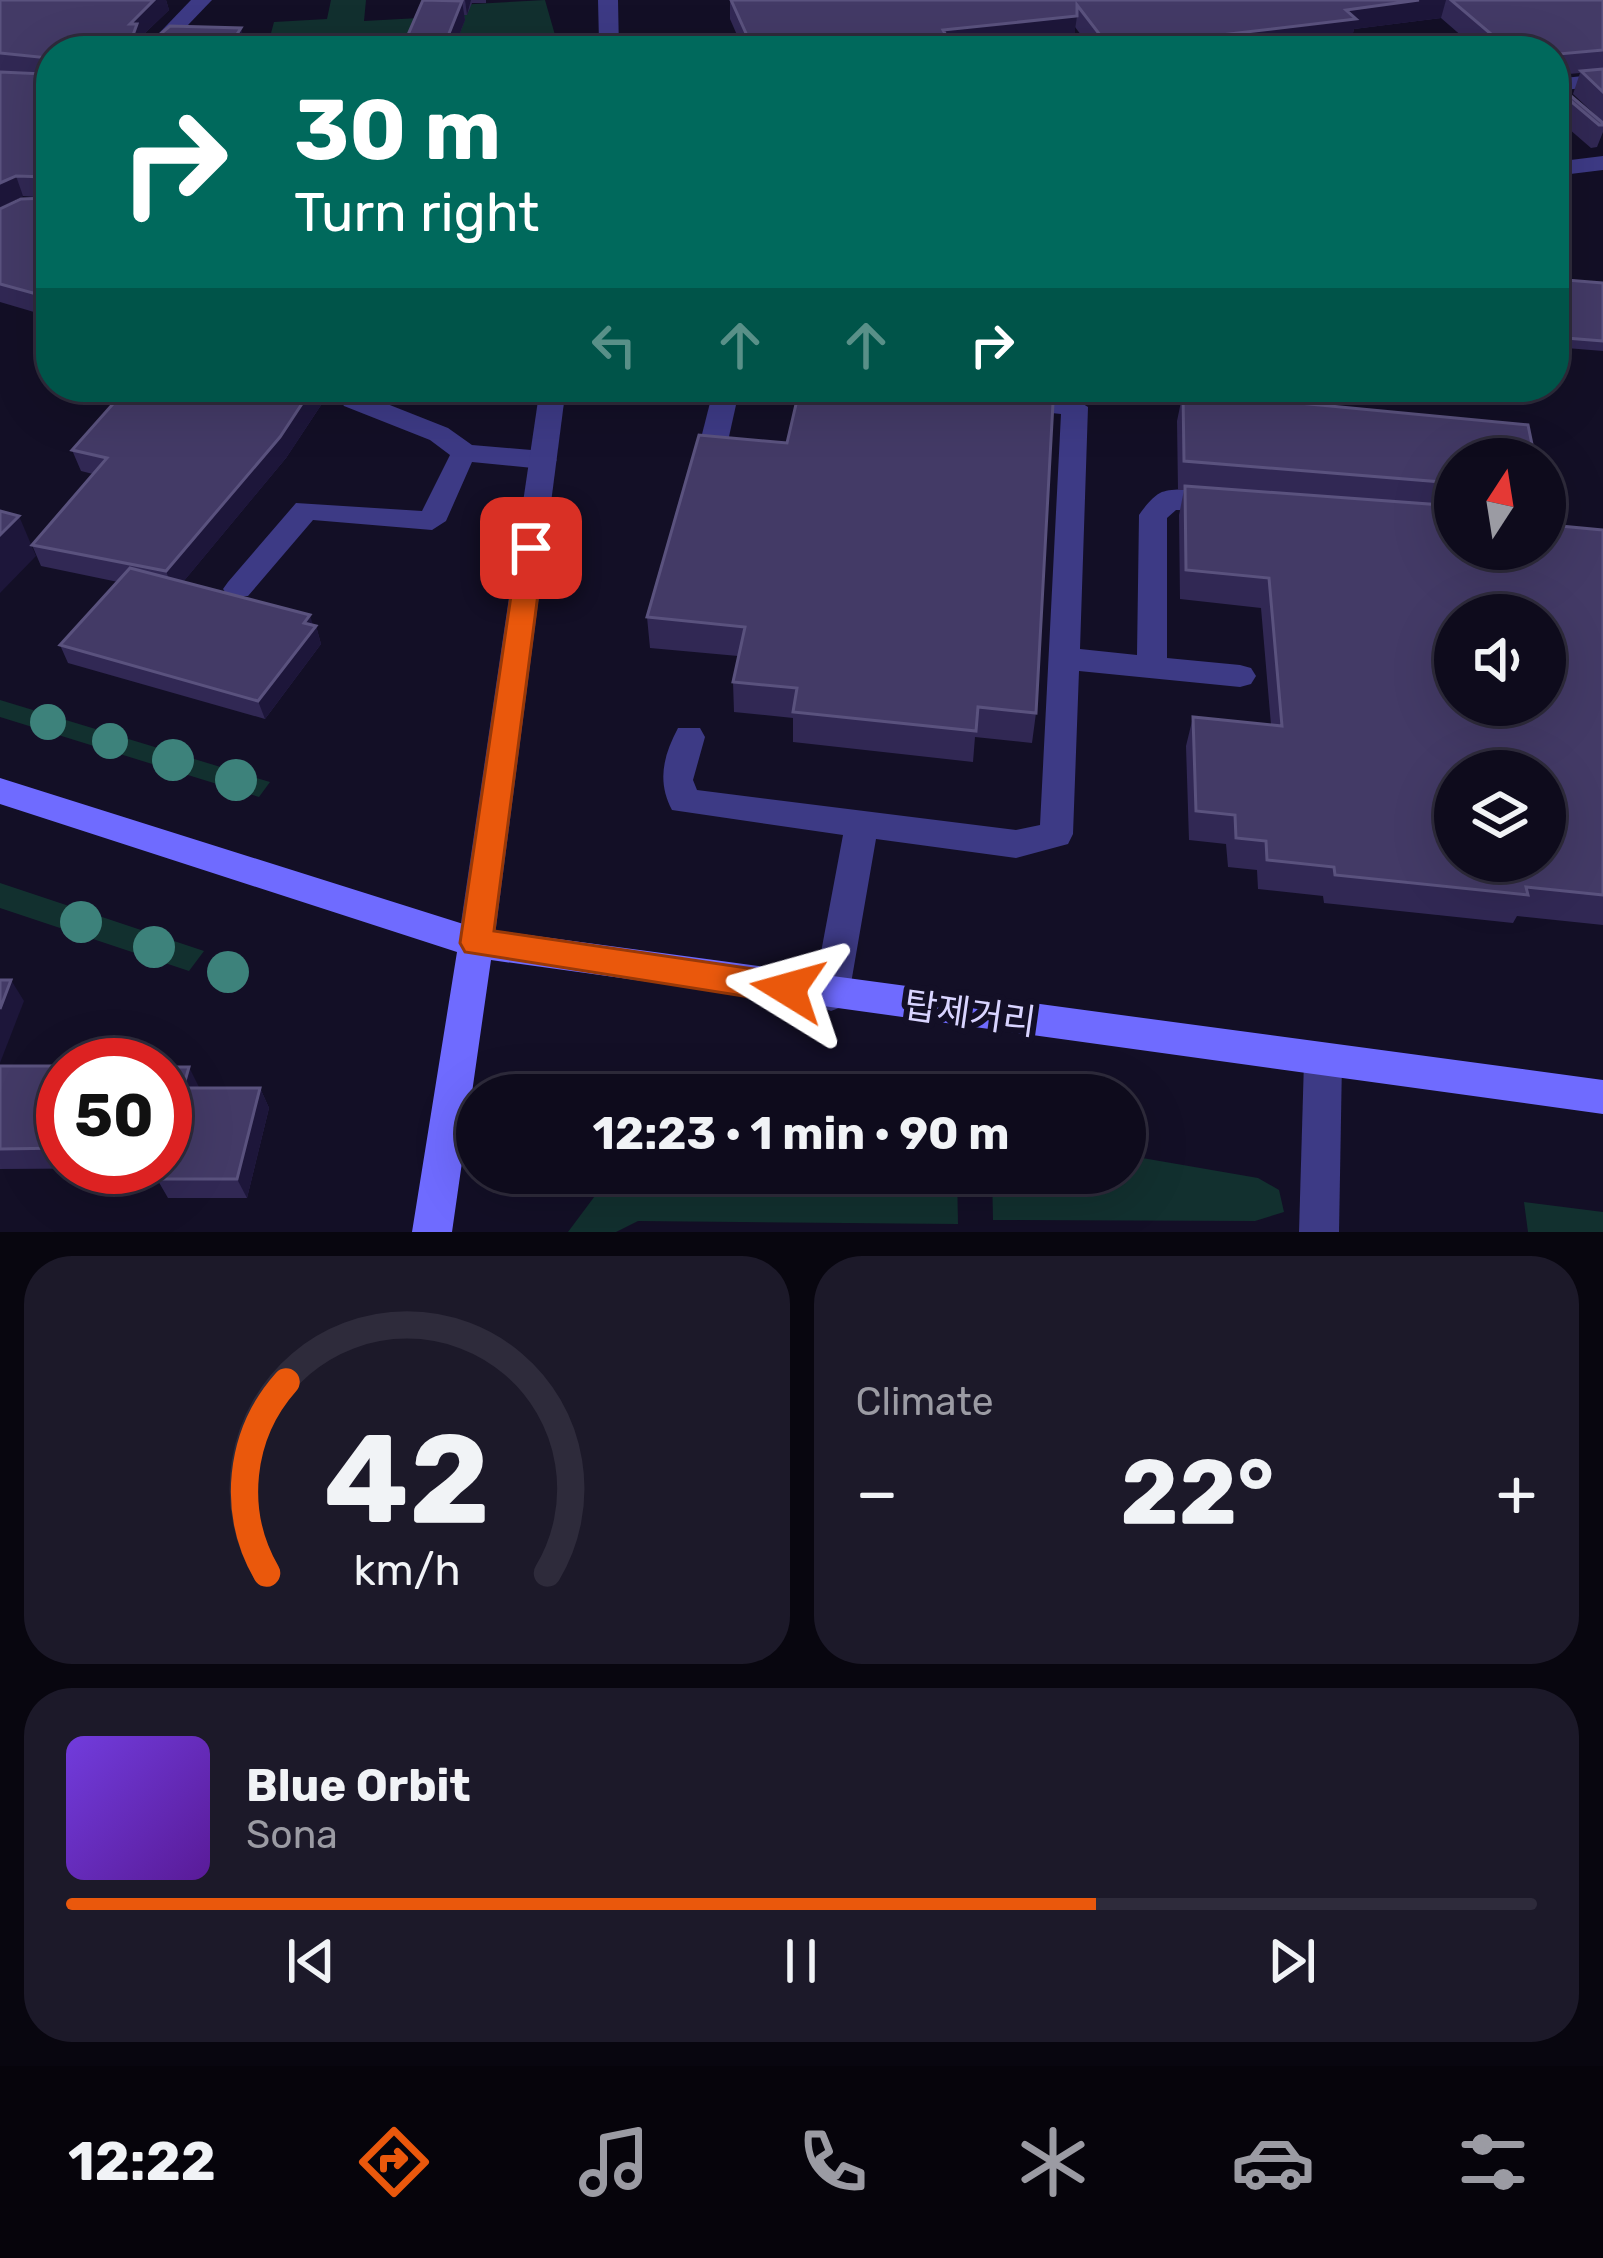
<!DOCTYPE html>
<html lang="en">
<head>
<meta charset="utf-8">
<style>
  :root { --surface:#0e0b1c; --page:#1c1929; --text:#f1f3f6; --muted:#9b9ba3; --line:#2e2b3b; --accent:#ea580c }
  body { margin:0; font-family:Rubik,"Noto Sans KR",sans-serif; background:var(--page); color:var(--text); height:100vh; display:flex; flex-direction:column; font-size:45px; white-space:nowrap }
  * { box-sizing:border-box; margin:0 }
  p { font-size:39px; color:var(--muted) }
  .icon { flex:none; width:66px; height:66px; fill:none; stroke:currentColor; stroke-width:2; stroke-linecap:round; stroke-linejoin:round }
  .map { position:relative; height:1232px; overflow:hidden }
  .side { display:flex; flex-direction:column; gap:24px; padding:24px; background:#08060f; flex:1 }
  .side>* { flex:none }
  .guide { position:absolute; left:36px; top:36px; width:1533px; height:366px; border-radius:48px; box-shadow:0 12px 48px #0002,0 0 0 3px var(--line); background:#00695c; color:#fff; overflow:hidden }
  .needle { width:78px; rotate:12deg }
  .buttons { position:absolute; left:1434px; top:438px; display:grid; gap:24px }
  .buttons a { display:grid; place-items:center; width:132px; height:132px; border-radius:50%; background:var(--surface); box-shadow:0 12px 48px #0002,0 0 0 3px var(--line); font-size:60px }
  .speed { position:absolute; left:36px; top:1038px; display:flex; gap:24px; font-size:60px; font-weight:700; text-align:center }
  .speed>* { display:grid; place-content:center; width:156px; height:156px; border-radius:50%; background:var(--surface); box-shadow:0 12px 48px #0002,0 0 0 3px var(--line); line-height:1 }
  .speed .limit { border:18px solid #d22; background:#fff; color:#111 }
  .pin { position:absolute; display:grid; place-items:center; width:102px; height:102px; color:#fff; margin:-51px; border-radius:24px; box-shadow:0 6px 18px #0006 }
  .me { position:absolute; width:132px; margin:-66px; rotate:278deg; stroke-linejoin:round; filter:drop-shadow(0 0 9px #0008) }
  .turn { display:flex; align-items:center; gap:42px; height:252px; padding:0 60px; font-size:54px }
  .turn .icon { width:156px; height:156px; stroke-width:2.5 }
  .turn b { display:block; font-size:84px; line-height:102px }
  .lanes { display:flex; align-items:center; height:114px; padding:0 60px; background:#0003; justify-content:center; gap:60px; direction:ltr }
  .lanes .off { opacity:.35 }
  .big { font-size:90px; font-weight:700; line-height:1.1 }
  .side .tile { flex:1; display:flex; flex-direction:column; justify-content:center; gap:18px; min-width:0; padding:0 42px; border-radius:48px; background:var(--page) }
  .side .dial { align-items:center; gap:0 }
  .dial svg { height:312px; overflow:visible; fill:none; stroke:var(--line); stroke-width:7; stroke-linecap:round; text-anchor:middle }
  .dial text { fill:var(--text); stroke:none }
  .song { display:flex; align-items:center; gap:36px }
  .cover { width:144px; height:144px; border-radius:18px; background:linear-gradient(135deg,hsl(260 70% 55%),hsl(270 70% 35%)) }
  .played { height:12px; border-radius:6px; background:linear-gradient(90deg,var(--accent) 70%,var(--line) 70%) }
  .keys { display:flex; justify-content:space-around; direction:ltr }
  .heat { display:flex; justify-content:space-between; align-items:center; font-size:66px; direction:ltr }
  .side .tiles { flex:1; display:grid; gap:24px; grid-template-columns:1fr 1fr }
  .tile:last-child { grid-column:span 2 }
  .trip { position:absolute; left:456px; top:1074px; width:690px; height:120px; border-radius:60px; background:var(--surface); box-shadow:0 12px 48px #0002,0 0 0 3px var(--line); font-weight:700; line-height:120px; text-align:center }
  .menu { display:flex; height:192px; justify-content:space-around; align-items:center; background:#06040b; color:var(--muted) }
  .menu .icon { width:84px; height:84px }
  .menu .selected { color:var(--accent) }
  .menu b { font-size:54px; color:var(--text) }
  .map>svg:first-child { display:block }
</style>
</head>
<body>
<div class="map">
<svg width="1603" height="1232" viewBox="0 0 1603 1232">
  <rect width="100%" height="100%" fill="#130f26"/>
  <g fill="#12302f">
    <path d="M 331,0 L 366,0 L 364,21 L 438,17 L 439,6 L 545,0 L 555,35 L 267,48 L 274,22 L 327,19 Z"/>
    <path d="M 0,700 L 270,782 L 259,797 L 0,717 Z"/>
    <path d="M 0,883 L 204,951 L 189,971 L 0,908 Z"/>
    <path d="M 1125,1155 L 1258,1178 L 1279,1190 L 1284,1212 L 1255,1221 L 993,1220 L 992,1173 L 1125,1173 Z"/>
    <path d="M 612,1173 L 957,1173 L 958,1224 L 638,1221 L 616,1232 L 568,1232 Z"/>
    <path d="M 1524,1202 L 1603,1212 L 1603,1232 L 1528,1232 Z"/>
  </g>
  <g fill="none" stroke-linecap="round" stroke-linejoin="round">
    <g fill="#3d3a85" fill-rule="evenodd">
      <path d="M 191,0 L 212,0 L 163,51 L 142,51 Z"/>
      <path d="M 1603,74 L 1603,86 L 1554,91 L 1554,79 Z"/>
      <path d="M 1603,156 L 1603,170 L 1554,176 L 1554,162 Z"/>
      <path d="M 344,387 L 370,387 L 367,396 L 448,428 L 472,445 L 543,451 L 557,460 L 543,469 L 472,462 L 446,521 L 432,530 L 313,520 L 248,596 L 228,596 L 223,589 L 228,582 L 296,503 L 422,511 L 450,455 L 430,440 L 344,406 L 340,400 Z"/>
      <path d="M 714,387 L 740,387 L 726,450 L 712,459 L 698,450 Z"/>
      <path d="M 1013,394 L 1075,399 L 1088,407 L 1080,649 L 1137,655 L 1139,515 C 1144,508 1151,498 1160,493 C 1176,485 1225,492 1236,504 L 1232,511 L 1176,510 L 1167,518 L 1167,658 L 1240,665 L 1251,668 L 1256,676 L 1251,684 L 1240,687 L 1079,671 L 1073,834 L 1068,844 L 1016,858 L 876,839 L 849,995 L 844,1006 L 831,1011 L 818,1006 L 813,995 L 843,835 L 672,810 C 657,782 663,756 678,728 L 700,728 L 705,737 L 693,780 L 697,790 L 1016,830 L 1040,825 L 1061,414 L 1004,408 L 1000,402 Z"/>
      <path d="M 1323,1044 L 1336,1049 L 1342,1061 L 1339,1232 L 1299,1232 L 1304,1061 L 1310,1049 Z"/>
    </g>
    <g fill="#3d3a85" fill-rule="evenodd">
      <path d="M 598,0 L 618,0 L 619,51 L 566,51 L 599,42 Z"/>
      <path d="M 540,387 L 566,387 L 494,943 L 489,954 L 476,958 L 463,954 L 458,943 Z"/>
    </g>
    <path fill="#6f6bff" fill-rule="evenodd" d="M 0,778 L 476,928 L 1603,1080 L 1603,1114 L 491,960 L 452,1232 L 412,1232 L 457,952 L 0,804 Z"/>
  </g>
  <g fill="#3d827b">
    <circle cx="48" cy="722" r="18"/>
    <circle cx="110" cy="741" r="18"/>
    <circle cx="173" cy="760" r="21"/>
    <circle cx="236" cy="780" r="21"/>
    <circle cx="81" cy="922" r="21"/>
    <circle cx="154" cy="947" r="21"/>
    <circle cx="228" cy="972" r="21"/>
  </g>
  <g fill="#312854">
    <path d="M 0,0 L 166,0 L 169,10 L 143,35 L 246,47 L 51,51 L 51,317 L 0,302 L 0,209 L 47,198 L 23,196 L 0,207 Z"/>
    <path d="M 423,0 L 486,0 L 486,3 L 472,3 L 467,15 L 464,15 L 465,20 L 453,51 L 401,51 Z"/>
    <path d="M 730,0 L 1603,0 L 1603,122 L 1573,94 L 1580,73 L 1558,75 L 1559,86 L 1603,123 L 1603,132 L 1597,147 L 1591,148 L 1554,116 L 1554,51 L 1479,51 L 1441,18 L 1354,29 L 1351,41 L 1263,51 L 1093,51 L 1075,27 L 1074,37 L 950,51 L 744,51 L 730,19 Z"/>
    <path d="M 1554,279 L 1603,283 L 1603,351 L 1554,347 Z"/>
    <path d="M 128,387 L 333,387 L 286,458 L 183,582 L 316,626 L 321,644 L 265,719 L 68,663 L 60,645 L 118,582 L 41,566 L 32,545 L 93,474 L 81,471 L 72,450 Z"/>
    <path d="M 945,387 L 945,394 L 1036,713 L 1032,743 L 975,737 L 973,762 L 793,742 L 793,718 L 734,712 L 733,682 L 738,656 L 650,648 L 647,617 L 787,443 L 903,390 Z"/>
    <path d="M 1183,392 L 1455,459 L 1455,549 L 1550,525 L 1603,530 L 1603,925 L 1517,916 L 1513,923 L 1324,903 L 1323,896 L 1258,889 L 1257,870 L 1228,867 L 1226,844 L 1189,840 L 1186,746 L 1193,717 L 1271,725 L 1261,608 L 1180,599 L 1179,515 L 1184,490 L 1178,490 L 1177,421 Z"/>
    <path d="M 0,1066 L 63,1066 L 63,1167 L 165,1167 L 199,1088 L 260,1088 L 269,1108 L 247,1198 L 168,1198 L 157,1179 L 160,1168 L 0,1169 Z"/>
  </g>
  <g fill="#1d163a">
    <path d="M 154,0 L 166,0 L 169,10 L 141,37 L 140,51 L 130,24 Z"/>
    <path d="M 465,0 L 471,0 L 467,15 Z"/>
    <path d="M 1419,0 L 1446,0 L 1441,18 L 1354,29 L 1351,41 L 1263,51 L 1109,51 L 1110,48 Z"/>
    <path d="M 462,1 L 465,20 L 453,51 L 442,51 Z"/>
    <path d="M 1077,16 L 1074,37 L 950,51 L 814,51 L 943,30 Z"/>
    <path d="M 241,28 L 246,47 L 244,51 L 226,51 Z"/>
    <path d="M 16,176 L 23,196 L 0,207 L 0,183 Z"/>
    <path d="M 313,387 L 333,387 L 286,458 L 174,593 L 166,571 Z"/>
    <path d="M 19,516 L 36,556 L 0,593 L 0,535 Z"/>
    <path d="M 310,615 L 314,629 L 316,626 L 321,644 L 265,719 L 258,701 Z"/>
    <path d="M 11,980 L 24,1001 L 0,1063 L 0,1009 Z"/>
    <path d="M 189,1067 L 199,1087 L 183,1088 Z"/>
    <path d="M 260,1088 L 269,1108 L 247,1198 L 237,1179 Z"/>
  </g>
  <g fill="#433a66" stroke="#5a527e" stroke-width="3" fill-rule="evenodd">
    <path d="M 0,0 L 154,0 L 130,24 L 137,24 L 133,35 L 158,36 L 170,26 L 241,28 L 226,51 L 51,51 L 51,298 L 0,284 L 0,209 L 21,199 L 47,198 L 47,177 L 16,176 L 0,183 L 0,72 L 44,74 L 49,58 L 0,53 Z"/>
    <path d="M 423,0 L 462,1 L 442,51 L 401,51 Z"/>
    <path d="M 731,0 L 1419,0 L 1346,10 L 1356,19 L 1110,48 L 1077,5 L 1077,16 L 943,30 L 947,37 L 814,51 L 754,51 Z"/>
    <path d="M 1451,0 L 1603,0 L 1603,50 L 1558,54 L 1559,86 L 1603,123 L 1603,125 L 1599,125 L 1554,87 L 1554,51 L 1511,51 Z"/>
    <path d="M 1603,69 L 1603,92 L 1581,71 Z"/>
    <path d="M 1554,279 L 1603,283 L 1603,341 L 1554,337 Z"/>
    <path d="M 128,387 L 313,387 L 280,437 L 166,571 L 32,545 L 107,458 L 72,450 Z"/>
    <path d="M 800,387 L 866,387 L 903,390 L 904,387 L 945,387 L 944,393 L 1053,403 L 1036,713 L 978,707 L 976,731 L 793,712 L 797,688 L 733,682 L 745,627 L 647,617 L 699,435 L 787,443 Z"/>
    <path d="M 1183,392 L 1528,425 L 1535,459 L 1455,459 L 1455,483 L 1184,461 Z"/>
    <path d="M 1185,486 L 1455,506 L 1455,549 L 1545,549 L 1545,502 L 1550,525 L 1603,530 L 1603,895 L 1526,887 L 1528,895 L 1335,875 L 1334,867 L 1267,860 L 1266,841 L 1236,838 L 1235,815 L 1196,811 L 1193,717 L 1282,726 L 1269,578 L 1186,570 ZM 1455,615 L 1545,615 L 1545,705 L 1455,705 ZM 1455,771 L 1545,771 L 1545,861 L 1455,861 Z"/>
    <path d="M 0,511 L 19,516 L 0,535 Z"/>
    <path d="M 130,568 L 310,615 L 304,623 L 316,626 L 258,701 L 60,645 Z"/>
    <path d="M 0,980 L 11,980 L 0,1009 Z"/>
    <path d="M 0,1066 L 63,1066 L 63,1148 L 0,1149 Z"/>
    <path d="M 165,1067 L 189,1067 L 183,1088 L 260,1088 L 237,1179 L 157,1179 L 160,1167 L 165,1167 Z"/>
  </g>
  <path fill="#ea580c" stroke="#983908" stroke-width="3" d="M 531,539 L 544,548 L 494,931 L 788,974 L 799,979 L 804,989 L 799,999 L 788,1003 L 465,952 L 460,943 L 518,548 Z"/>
  <g text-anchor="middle" stroke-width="12" stroke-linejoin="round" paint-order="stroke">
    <g font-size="36" fill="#d9d4ff" stroke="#130f26">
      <text transform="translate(970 1013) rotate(8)" y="13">탑제거리</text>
    </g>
  </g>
</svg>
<div class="buttons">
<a><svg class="needle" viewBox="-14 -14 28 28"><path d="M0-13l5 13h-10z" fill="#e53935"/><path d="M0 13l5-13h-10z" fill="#9b9ba3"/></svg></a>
<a><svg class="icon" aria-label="sound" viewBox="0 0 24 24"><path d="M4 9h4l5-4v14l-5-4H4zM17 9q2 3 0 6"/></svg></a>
<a><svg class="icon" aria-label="layers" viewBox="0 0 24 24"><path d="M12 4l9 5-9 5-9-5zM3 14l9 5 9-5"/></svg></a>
</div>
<div class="speed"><div class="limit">50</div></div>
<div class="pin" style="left:531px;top:548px;background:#d93025"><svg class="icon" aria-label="arrive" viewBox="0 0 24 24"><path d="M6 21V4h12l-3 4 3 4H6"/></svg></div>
<svg class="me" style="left:788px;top:989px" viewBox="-20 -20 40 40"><path d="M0-17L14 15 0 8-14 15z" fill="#ea580c" stroke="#fff" stroke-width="4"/></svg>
<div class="trip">12:23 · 1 min · 90 m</div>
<div class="guide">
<div class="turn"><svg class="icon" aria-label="right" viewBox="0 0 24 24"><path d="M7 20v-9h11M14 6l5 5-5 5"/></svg><div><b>30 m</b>Turn right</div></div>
<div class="lanes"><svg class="icon off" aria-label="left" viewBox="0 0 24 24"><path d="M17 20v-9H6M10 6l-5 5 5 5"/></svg><svg class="icon off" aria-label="ahead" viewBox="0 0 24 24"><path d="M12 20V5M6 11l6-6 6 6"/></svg><svg class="icon off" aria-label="ahead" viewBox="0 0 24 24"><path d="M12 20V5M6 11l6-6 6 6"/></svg><svg class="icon" aria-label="right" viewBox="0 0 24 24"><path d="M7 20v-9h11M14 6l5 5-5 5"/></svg></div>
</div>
</div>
<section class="side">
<div class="tiles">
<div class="tile dial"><svg viewBox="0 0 100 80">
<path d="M14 69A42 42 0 1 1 86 69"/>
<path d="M14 69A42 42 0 0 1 19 20" stroke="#ea580c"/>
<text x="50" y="56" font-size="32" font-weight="700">42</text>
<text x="50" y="72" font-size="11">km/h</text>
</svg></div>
<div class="tile"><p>Climate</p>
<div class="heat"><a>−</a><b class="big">22°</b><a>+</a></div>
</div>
<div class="tile">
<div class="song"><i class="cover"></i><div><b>Blue Orbit</b><p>Sona</p></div></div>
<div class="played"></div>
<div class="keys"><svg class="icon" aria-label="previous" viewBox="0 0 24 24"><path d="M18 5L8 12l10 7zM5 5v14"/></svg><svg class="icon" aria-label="pause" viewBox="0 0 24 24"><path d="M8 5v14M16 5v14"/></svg><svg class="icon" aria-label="next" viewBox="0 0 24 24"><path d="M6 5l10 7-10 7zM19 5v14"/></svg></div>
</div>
</div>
</section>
<nav class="menu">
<b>12:22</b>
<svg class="icon selected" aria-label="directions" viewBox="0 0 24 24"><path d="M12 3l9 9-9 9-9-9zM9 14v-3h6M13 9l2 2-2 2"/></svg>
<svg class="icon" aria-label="music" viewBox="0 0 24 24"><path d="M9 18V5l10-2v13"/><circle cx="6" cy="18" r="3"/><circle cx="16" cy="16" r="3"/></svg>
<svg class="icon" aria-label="phone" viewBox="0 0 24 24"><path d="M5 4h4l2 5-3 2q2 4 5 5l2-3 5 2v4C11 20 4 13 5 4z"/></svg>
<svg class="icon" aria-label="climate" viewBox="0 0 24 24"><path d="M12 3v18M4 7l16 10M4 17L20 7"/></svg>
<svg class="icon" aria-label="car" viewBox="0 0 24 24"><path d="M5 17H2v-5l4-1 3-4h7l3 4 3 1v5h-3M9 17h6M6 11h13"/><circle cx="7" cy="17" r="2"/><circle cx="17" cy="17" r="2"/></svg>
<svg class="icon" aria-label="filters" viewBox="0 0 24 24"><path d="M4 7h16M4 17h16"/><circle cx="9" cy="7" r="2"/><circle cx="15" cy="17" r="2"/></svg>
</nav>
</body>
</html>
